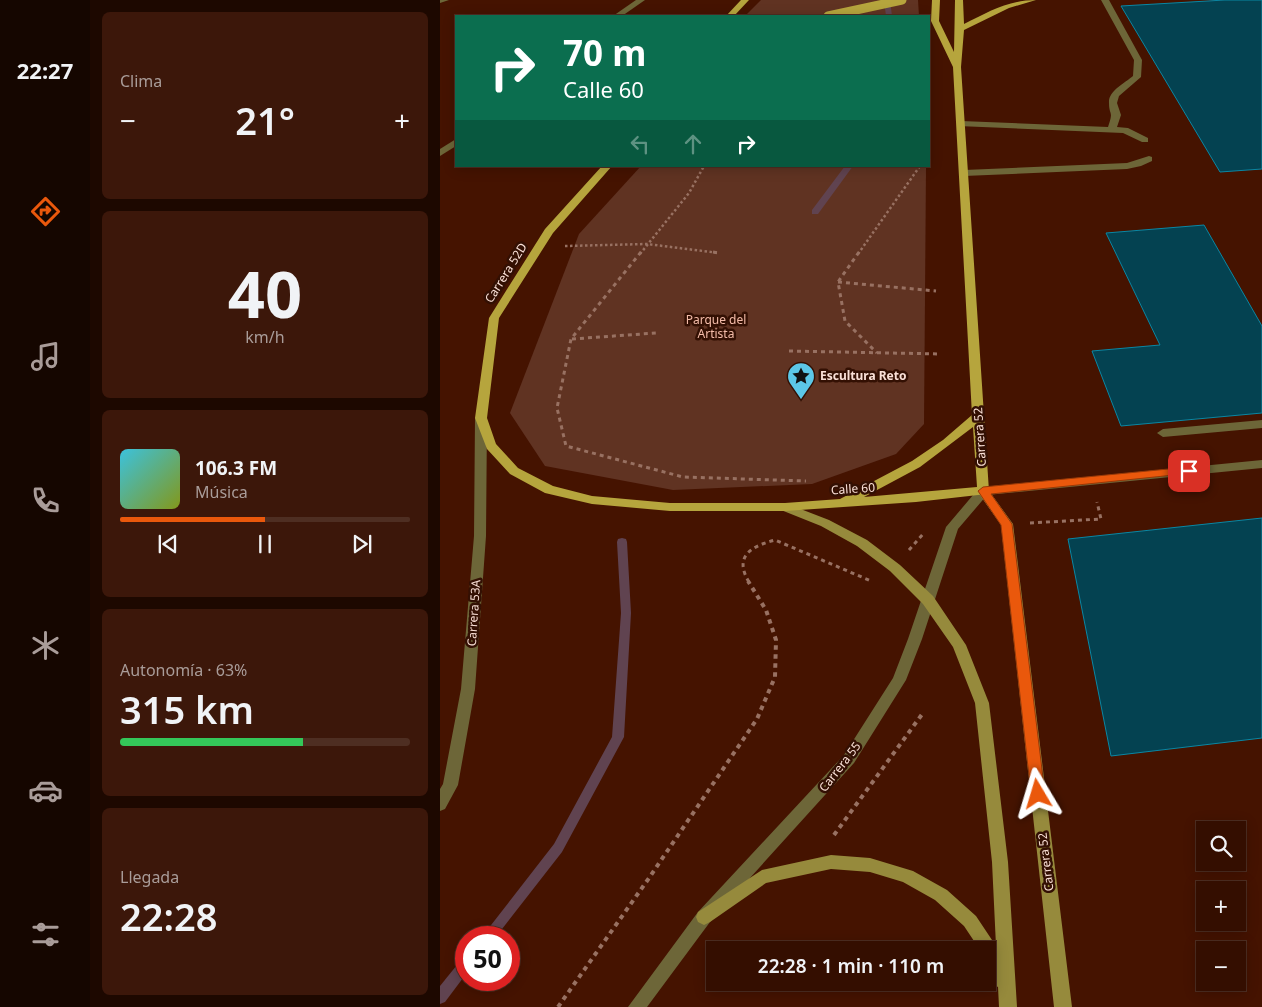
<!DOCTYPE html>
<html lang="es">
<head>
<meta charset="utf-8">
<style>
  :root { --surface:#340e00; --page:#3c170a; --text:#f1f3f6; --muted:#a99c99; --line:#4e2e22; --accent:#ea580c }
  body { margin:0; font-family:"Noto Sans",sans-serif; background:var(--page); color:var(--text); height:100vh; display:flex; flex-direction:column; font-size:19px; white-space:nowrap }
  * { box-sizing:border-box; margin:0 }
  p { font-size:16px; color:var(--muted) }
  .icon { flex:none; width:28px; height:28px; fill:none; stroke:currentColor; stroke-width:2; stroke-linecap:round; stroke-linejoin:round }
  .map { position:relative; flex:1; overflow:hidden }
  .sheet { display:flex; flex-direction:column; gap:12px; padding:12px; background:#1d0800; width:350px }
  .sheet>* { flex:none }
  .top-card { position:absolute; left:15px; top:15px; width:475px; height:152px; border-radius:0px; box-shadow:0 2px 12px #0003,0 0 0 1px var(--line); background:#0b6e4f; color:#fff; overflow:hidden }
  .controls { position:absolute; left:756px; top:821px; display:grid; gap:10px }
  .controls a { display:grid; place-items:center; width:50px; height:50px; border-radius:0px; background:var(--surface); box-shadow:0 2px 12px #0003,0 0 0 1px var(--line); font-size:25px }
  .speed { position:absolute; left:15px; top:926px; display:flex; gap:10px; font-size:25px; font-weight:700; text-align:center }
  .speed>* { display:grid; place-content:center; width:65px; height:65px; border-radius:50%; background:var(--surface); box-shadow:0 2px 12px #0003,0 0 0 1px var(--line); line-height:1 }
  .speed .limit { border:8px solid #d22; background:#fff; color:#111 }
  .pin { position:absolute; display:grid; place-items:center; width:42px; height:42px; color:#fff; margin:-21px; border-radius:10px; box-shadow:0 2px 8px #0006 }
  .me { position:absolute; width:55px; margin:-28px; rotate:353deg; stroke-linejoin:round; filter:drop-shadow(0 0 4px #0008) }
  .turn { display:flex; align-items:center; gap:18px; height:105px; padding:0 25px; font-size:22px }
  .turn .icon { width:65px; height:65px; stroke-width:2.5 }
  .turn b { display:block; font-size:35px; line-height:42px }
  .lanes { display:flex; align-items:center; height:48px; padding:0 25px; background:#0003; justify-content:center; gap:25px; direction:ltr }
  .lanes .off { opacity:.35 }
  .big { font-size:38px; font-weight:600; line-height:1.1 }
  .sheet .widget { flex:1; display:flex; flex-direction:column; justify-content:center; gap:8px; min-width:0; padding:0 18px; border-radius:8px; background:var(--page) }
  .sheet .dial { align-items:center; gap:0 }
  .dial b { font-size:65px; line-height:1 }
  .song { display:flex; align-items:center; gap:15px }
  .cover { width:60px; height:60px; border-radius:8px; background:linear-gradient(135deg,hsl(190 70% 55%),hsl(70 70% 35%)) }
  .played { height:5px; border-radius:2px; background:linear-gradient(90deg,var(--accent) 50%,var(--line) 50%) }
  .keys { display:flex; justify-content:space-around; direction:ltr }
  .heat { display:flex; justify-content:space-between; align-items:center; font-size:28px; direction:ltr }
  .charge { height:8px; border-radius:4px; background:linear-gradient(90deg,#34c759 63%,var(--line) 0) }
  .trip { position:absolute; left:266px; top:941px; width:290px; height:50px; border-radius:0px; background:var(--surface); box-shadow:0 2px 12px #0003,0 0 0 1px var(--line); font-weight:600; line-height:50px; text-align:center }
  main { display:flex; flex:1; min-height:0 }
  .menu { display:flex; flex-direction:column; width:90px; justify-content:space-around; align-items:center; background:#150600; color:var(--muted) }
  .menu .icon { width:35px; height:35px }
  .menu .on { color:var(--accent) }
  .menu b { font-size:22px; color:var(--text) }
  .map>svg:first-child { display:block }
</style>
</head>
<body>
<main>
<nav class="menu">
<b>22:27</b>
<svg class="icon on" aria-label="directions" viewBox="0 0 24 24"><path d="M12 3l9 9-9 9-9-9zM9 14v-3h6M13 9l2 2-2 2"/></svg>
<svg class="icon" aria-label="music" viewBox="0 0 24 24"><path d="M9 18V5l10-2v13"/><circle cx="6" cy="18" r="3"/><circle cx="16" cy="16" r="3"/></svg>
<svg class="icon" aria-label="phone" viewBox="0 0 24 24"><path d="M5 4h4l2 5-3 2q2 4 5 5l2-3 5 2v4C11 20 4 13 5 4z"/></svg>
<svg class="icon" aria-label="climate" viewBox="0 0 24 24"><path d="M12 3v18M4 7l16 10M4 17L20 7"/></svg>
<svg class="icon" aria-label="car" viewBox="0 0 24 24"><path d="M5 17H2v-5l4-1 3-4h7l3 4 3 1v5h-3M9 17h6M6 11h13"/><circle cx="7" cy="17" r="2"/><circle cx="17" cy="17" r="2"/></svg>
<svg class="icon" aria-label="filters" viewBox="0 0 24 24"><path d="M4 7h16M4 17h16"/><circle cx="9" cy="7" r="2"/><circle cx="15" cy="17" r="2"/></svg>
</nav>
<section class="sheet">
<div class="widget"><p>Clima</p>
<div class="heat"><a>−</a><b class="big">21°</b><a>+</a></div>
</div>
<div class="widget dial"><b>40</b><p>km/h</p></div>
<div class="widget">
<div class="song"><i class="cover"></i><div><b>106.3 FM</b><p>Música</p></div></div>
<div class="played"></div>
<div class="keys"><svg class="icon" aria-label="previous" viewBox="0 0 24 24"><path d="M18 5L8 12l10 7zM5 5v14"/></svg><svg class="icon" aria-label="pause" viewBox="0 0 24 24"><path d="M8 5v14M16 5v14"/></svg><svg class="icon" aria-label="next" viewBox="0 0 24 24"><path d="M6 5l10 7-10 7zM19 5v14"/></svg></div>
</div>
<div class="widget"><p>Autonomía · 63%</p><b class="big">315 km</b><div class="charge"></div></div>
<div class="widget"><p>Llegada</p><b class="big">22:28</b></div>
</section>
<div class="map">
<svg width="822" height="1007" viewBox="0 0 822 1007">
  <rect width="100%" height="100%" fill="#451300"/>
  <g fill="#603322">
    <path d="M 321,0 L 478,0 L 479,16 L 305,16 Z"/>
    <path d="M 201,166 L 486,166 L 484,424 L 456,454 L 372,484 L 233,490 L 105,466 L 70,413 L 139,234 Z"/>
  </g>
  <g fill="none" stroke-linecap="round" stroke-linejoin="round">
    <g fill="#604350" fill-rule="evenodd">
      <path d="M 444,0 L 450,0 L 452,16 L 446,16 Z"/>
      <path d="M 405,166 L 413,166 L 378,214 L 372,214 L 372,210 Z"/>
      <path d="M 182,538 L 186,539 L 187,542 L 191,613 L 184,737 L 122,852 L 55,938 L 41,938 L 114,844 L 172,737 L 181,613 L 177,542 L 178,539 Z"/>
      <path d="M 26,958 L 26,974 L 5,1002 L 0,1004 L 0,986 L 21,960 Z"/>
    </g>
  </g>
  <g fill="#044251" stroke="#0987a4">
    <path d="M 785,0 L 822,0 L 822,169 L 780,172 L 681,6 Z"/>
    <path d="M 764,225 L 822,326 L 822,413 L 681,426 L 652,351 L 720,345 L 666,233 Z"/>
    <path d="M 822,518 L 822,738 L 671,756 L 628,539 Z"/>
  </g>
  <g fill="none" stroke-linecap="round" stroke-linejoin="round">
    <g stroke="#987162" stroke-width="2.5" stroke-dasharray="2.5 2.5" stroke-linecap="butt">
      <path d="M 125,246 L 207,244 L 279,253"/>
      <path d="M 200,254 L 249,193 L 264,166"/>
      <path d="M 418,254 L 480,166"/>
    </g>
    <g stroke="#987162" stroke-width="3" stroke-dasharray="4 4" stroke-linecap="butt">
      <path d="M 201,252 L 131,339 L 117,408 L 126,446 L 243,477 L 366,481"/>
      <path d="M 273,252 L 279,253"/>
      <path d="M 419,252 L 398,282 L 405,321 L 437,353"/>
      <path d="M 398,282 L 496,291"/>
      <path d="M 132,339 L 216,333"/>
      <path d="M 349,351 L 501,354"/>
      <path d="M 590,523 L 661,519 L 657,502"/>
      <path d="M 469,550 L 483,534"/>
      <path d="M 309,582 C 293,556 312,546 335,540 L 431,581"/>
    </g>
    <g stroke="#987162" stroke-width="4" stroke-dasharray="4.5 4.5" stroke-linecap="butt">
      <path d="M 394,835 L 483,713"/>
      <path d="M 118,1007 L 209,878 L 317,719 L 335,677 L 336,640 L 326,610 L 308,581"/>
    </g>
    <g fill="#6d6638" fill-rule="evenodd">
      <path d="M 661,0 L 669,0 L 702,60 L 701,77 L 679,96 L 677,103 L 681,115 L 677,127 L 688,128 L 708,138 L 708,142 L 702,142 L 683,133 L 518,126 L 517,124 L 521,121 L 668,127 C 674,110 669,116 669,103 C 668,91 685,83 693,76 L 694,60 Z"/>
      <path d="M 709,156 L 712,157 L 712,161 L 701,166 L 687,169 L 524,176 L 519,173 L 524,170 L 687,163 Z"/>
      <path d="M 822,420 L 822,428 L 723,437 L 717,433 L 723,429 Z"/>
    </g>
    <g fill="#6d6638" fill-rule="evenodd">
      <path d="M 0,0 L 9,0 L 0,3 Z"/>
      <path d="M 196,0 L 205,0 L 182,16 L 173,16 Z"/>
      <path d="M 16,139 L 16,146 L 0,156 L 0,149 Z"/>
    </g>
    <g fill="#6d6638" fill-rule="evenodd">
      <path d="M 41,414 L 47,418 L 46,536 L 35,689 L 18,785 L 5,809 L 0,811 L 0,789 L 3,784 L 21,689 L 34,536 L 35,418 Z"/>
      <path d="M 822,460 L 822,468 L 547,495 L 518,529 L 482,639 L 466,680 L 414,763 L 270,922 L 207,1007 L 188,1007 L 258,912 L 404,755 L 453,678 L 468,639 L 506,527 L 539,488 Z"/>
    </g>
    <g fill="#968a3c" fill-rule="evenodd">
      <path d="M 543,487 L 547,488 L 573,524 L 632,1007 L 614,1007 L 561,525 L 537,491 Z"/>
      <path d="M 345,503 L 389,520 L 427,540 L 460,565 L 493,596 L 526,645 L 549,703 L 568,862 L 577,1007 L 559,1007 L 558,987 L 556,986 L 548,964 L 548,950 L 540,950 L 524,926 L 495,900 L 463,882 L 430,872 L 391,869 L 326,883 L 270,922 L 264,925 L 258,922 L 256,917 L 258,912 L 322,870 L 391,855 L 430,858 L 473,871 L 507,890 L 536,916 L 556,946 L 552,862 L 535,703 L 513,647 L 483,604 L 450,571 L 417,546 L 381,526 L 341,510 L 339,507 L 341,504 Z"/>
    </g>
    <g fill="#b6a53d" fill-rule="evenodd">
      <path d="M 301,0 L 309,0 L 294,16 L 286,16 Z"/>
      <path d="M 492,0 L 500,0 L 499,21 L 514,52 L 515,0 L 523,0 L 524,24 C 548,12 568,0 596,0 L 569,8 L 524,30 L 521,67 L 549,491 L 547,494 L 476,502 L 345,511 L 230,511 L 152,504 L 105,493 L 70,474 L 47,449 L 35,418 L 49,318 L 105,229 L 162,166 L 172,166 L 113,233 L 59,318 L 47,418 L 56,444 L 78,468 L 113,486 L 152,496 L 230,503 L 345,503 L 400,499 L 472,461 L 503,440 L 532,415 L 513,67 L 491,21 ZM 533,427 L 537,487 L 424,497 L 480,467 Z"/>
    </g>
    <path stroke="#b6a53d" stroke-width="9" d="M 388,16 L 462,0"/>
  </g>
  <path fill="#ea580c" stroke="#983908" d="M 749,467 L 755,471 L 753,473 L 551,494 L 572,524 L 605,794 L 603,799 L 598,800 L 593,799 L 591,794 L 561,525 L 538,491 L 543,487 Z"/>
  <defs>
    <g id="sight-pin" transform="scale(1.4375)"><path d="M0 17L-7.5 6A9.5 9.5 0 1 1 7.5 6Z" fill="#5cc7e7" stroke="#331003"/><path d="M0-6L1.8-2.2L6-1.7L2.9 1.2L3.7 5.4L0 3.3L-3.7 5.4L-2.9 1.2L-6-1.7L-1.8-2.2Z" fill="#111"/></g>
  </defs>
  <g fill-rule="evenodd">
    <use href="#sight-pin" x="361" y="376"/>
  </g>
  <g text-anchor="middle" stroke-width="5" stroke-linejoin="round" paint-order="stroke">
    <g font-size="12" fill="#fae0d7" stroke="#331003">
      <text transform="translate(66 273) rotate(-58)" y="4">Carrera 52D</text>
      <text transform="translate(540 437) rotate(-94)" y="4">Carrera 52</text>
      <text transform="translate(413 489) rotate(-4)" y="4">Calle 60</text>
      <text transform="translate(34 613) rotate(-86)" y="4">Carrera 53A</text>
      <text transform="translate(400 767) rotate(-52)" y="4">Carrera 55</text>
      <text transform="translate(606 862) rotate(-97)" y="4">Carrera 52</text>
    </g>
    <g font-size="12" fill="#f4bca9" stroke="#331003">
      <text x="276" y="324">Parque del<tspan x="276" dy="14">Artista</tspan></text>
    </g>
    <g font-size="12" font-weight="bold" fill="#fae0d7" stroke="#331003" text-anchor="start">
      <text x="380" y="380">Escultura Reto</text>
    </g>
  </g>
</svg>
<div class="controls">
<a><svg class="icon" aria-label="search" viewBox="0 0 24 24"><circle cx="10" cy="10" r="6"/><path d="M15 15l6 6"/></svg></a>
<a>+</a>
<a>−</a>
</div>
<div class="speed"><div class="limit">50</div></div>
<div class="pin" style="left:749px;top:471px;background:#d93025"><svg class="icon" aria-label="arrive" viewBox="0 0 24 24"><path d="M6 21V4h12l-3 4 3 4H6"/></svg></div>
<svg class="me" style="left:598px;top:794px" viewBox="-20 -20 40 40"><path d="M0-17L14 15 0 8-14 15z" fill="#ea580c" stroke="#fff" stroke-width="4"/></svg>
<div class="trip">22:28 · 1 min · 110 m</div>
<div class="top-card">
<div class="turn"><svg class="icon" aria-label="right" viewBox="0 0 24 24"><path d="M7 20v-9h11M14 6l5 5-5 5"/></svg><div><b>70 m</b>Calle 60</div></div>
<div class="lanes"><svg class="icon off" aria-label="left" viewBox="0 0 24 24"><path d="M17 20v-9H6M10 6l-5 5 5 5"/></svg><svg class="icon off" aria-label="ahead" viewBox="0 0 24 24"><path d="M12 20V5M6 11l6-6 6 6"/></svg><svg class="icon" aria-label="right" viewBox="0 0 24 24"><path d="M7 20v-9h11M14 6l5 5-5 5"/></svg></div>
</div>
</div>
</main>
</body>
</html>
